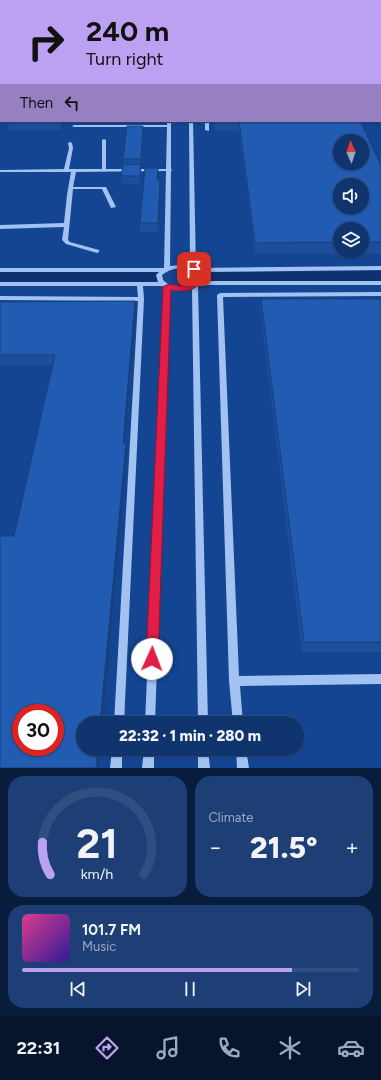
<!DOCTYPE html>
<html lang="en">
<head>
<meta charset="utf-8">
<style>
  :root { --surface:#0f346e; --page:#1d3f76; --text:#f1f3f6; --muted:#9baac2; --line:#2f4f81; --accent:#bca0f2 }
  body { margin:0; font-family:Figtree,sans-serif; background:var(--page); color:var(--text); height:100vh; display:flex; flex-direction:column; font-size:15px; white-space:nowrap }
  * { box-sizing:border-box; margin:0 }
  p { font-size:13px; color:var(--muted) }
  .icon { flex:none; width:22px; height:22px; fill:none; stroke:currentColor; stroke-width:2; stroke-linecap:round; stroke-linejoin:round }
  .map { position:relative; height:768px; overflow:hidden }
  .drawer { display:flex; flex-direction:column; gap:8px; padding:8px; background:#081d3c; flex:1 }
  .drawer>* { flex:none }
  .banner { position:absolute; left:0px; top:0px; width:381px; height:122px; box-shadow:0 1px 3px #0004,0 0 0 1px var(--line); background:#bca0f2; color:#111; overflow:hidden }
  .needle { width:26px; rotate:357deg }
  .tools { position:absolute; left:333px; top:134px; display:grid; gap:8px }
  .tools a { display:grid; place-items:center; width:36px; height:36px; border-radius:50%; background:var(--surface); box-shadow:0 1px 3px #0004,0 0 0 1px var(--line); font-size:20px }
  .speed { position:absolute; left:12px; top:704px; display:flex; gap:8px; font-size:20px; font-weight:700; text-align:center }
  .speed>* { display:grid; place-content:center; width:52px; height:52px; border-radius:50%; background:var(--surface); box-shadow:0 1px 3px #0004,0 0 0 1px var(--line); line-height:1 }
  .speed .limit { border:6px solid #d22; background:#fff; color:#111 }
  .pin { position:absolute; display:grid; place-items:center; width:34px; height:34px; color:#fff; margin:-17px; border-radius:8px; box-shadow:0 2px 6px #0006 }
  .me { position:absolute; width:44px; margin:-22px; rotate:2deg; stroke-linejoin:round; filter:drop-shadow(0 0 3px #0008) }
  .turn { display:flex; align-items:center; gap:14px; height:84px; padding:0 20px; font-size:18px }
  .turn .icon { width:52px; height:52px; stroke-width:2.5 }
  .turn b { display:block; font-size:28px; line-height:34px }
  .then { display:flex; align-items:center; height:38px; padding:0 20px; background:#0003; gap:8px; font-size:15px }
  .big { font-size:30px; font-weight:800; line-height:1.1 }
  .drawer .card { flex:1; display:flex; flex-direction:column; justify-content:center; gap:6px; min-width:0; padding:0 14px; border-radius:16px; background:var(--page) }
  .drawer .dial { align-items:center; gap:0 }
  .dial svg { height:104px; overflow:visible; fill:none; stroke:var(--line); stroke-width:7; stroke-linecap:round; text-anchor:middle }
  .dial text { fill:var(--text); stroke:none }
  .song { display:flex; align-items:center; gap:12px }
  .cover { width:48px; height:48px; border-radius:6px; background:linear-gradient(135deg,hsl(330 70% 55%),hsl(250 70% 35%)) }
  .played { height:4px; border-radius:2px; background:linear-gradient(90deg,var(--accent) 80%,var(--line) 80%) }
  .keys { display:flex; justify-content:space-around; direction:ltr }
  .heat { display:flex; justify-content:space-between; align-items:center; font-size:22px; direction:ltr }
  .drawer .tiles { flex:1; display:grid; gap:8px; grid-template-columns:1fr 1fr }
  .card:last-child { grid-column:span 2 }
  .trip { position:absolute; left:76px; top:716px; width:228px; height:40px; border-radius:20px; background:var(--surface); box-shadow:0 1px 3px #0004,0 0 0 1px var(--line); font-weight:800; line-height:40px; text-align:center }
  .tabs { display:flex; height:64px; justify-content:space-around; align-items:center; background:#06152c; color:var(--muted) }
  .tabs .icon { width:28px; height:28px }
  .tabs .current { color:var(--accent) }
  .tabs b { font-size:18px; color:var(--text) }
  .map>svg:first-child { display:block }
</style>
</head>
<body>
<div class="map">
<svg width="381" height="768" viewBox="0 0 381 768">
  <rect width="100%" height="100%" fill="#144593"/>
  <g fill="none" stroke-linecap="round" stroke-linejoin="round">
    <g fill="#0d326f" fill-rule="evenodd">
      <path d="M 153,270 L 160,272 L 163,276 L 160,280 L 153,282 L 0,283 L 0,271 Z"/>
      <path d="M 381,271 L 381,283 L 210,284 L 203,282 L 200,278 L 203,274 L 210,272 Z"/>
    </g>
    <g fill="#a2c2f1" fill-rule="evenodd">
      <rect x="250" y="0" width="2" height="1"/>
      <rect x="0" y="52" width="1" height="2"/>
      <path d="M 167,121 L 171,121 L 171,169 L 172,170 L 171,171 L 170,266 L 180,265 L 190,266 L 189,121 L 193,121 L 196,268 L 381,266 L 381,270 L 200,272 L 203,275 L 203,281 L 381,281 L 381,285 L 200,285 L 198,286 L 208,723 L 198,723 L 192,289 L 180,291 L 170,290 L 155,723 L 145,723 L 164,287 L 162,286 L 143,286 L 144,299 L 124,723 L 114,723 L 138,301 L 0,300 L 0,296 L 138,297 L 137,286 L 0,286 L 0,282 L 158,282 L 156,275 L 159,272 L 0,272 L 0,268 L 164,268 L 166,171 L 76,172 L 73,187 L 106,187 L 116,207 L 111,208 L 102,189 L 73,189 L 68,240 L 70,242 L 99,250 L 99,252 L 97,253 L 66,244 L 62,240 L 64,227 L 0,229 L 0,225 L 64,223 L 67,195 L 71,172 L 0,172 L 0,170 L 64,169 L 69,148 L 68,143 L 70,142 L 72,143 L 73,148 L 69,169 L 102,169 L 102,140 L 104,139 L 106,140 L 106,169 L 166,169 L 167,127 L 74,127 L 72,126 L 74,125 L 167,125 ZM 183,268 L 192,271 L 197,275 L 197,281 C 187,290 173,290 163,280 L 162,275 C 169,270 174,268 183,268 Z"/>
      <path d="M 205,121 L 209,121 L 209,131 L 205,130 Z"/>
      <path d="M 381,292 L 381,296 L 223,297 L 239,676 L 381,674 L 381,684 L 240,686 L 243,723 L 233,723 L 229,681 L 217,295 L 220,293 Z"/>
      <path d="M 112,749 L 122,749 L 122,768 L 110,768 Z"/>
      <path d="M 144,749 L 154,749 L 154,768 L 142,768 Z"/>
      <path d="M 198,749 L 208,749 L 210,768 L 198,768 Z"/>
      <path d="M 236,749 L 246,749 L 249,768 L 237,768 Z"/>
    </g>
  </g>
  <g fill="#1d4e99" fill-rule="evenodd">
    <path d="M 0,0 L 1,1 L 1,45 L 0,45 Z"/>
    <path d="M 262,0 L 381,0 L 381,76 L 380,76 L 380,1 L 262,1 Z"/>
    <rect x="0" y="56" width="1" height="55"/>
    <path d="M 8,121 L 64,121 L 62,130 L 9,130 Z"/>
    <path d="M 214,121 L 320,121 L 320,122 L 381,166 L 381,254 L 255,254 L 239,131 L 215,131 ZM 340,229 L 362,229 L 362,251 L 340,251 Z"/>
    <path d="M 144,134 L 141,168 L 140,184 L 122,184 L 121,176 L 124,165 L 123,159 Z"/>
    <path d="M 158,168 L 158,180 L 160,188 L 159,232 L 140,232 L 140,223 Z"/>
    <path d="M 261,299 L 381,299 L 381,652 L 302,652 L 260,309 Z"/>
    <path d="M 0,302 L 136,311 L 125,443 L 127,453 L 14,536 L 53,365 L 0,365 Z"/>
  </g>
  <g fill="#18407d">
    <path d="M 61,121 L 64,121 L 62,130 Z"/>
    <path d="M 143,126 L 144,134 L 141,168 L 141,159 Z"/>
    <path d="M 141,164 L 141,173 L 140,184 L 140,176 Z"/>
    <path d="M 158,168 L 159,176 L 157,188 L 157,180 Z"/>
    <path d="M 160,180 L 160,188 L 159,232 L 158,223 Z"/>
    <path d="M 135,301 L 136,311 L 124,453 L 123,443 Z"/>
    <path d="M 126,443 L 127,453 L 103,723 L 100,723 Z"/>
    <path d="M 98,749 L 100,749 L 99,768 L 96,768 Z"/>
  </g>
  <g fill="#225bb2" stroke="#18407d" fill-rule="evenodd">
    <path d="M 0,0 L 79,0 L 78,1 L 1,1 L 1,37 L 0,37 Z"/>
    <rect x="100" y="0" width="70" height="1"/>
    <path d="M 216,0 L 246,0 L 247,1 L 214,1 Z"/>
    <path d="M 265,0 L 380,0 L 380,2 L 381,2 L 381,37 L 380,37 L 380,1 L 265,1 Z"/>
    <path d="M 380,39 L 381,44 L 381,50 L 380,49 Z"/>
    <rect x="380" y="52" width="1" height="16"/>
    <rect x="0" y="56" width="1" height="46"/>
    <path d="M 215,121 L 320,121 L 320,122 L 361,122 L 381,166 L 381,242 L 362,242 L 362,229 L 340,229 L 340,242 L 255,243 L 239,121 ZM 340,141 L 362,141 L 362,163 L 340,163 ZM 340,185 L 362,185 L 362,207 L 340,207 Z"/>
    <path d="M 127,126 L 143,126 L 141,159 L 123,159 Z"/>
    <path d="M 141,164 L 140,176 L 121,176 L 123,165 Z"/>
    <path d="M 145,168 L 158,168 L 157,180 L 160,180 L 158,223 L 140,223 Z"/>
    <path d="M 261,299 L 381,299 L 381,642 L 304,642 Z"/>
    <path d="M 135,301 L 123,443 L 126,443 L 100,723 L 83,723 L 83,749 L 98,749 L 96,768 L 0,768 L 0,536 L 14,536 L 55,355 L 0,355 L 0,302 ZM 21,713 L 55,713 L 55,747 L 21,747 Z"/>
  </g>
  <path fill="#e11d48" stroke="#92132f" d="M 191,268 L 197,268 L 204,278 C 194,292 187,292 171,290 L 158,659 L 157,664 L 152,665 L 147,664 L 146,659 L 163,287 C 173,279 185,294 197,278 L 190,269 Z"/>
</svg>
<div class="tools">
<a><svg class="needle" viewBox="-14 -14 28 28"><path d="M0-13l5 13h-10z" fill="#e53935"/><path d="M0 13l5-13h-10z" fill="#9baac2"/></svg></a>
<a><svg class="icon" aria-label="sound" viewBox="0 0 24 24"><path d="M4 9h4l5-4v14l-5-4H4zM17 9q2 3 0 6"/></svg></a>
<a><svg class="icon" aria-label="layers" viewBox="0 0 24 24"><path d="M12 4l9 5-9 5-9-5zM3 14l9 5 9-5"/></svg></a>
</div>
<div class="speed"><div class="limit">30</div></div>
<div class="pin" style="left:194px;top:269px;background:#d93025"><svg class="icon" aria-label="arrive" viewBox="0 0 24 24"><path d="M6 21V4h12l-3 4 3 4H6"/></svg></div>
<svg class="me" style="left:152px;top:659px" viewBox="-20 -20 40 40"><circle r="19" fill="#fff"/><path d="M0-13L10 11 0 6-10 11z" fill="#e11d48"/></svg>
<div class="trip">22:32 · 1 min · 280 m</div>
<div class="banner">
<div class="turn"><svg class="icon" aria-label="right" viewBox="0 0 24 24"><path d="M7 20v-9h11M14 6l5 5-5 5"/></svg><div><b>240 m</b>Turn right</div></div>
<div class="then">Then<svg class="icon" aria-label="left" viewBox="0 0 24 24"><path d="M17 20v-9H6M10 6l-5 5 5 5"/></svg></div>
</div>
</div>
<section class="drawer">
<div class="tiles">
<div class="card dial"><svg viewBox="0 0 100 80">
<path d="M14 69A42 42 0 1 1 86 69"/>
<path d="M14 69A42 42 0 0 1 8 44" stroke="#bca0f2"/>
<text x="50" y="56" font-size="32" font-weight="700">21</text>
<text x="50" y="72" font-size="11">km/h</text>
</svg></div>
<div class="card"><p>Climate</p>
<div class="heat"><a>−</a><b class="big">21.5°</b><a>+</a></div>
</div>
<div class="card">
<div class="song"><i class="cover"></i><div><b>101.7 FM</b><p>Music</p></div></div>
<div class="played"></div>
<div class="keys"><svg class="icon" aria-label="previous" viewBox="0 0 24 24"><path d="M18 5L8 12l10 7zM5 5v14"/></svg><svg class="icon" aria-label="pause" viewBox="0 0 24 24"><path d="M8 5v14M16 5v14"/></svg><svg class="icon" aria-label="next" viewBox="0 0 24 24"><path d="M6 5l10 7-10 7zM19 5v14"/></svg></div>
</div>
</div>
</section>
<nav class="tabs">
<b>22:31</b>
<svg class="icon current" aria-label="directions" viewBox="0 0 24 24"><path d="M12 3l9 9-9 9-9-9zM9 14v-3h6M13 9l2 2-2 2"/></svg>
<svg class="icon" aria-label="music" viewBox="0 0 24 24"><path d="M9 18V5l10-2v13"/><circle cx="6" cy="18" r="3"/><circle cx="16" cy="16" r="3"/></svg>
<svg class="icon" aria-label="phone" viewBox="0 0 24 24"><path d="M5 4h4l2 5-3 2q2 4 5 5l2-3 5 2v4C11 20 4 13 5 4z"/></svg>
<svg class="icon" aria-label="climate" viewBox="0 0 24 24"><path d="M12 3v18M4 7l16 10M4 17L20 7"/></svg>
<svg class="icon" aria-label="car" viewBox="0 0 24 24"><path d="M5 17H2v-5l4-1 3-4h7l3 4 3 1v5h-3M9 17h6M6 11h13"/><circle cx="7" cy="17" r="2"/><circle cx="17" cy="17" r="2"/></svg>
</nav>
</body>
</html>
